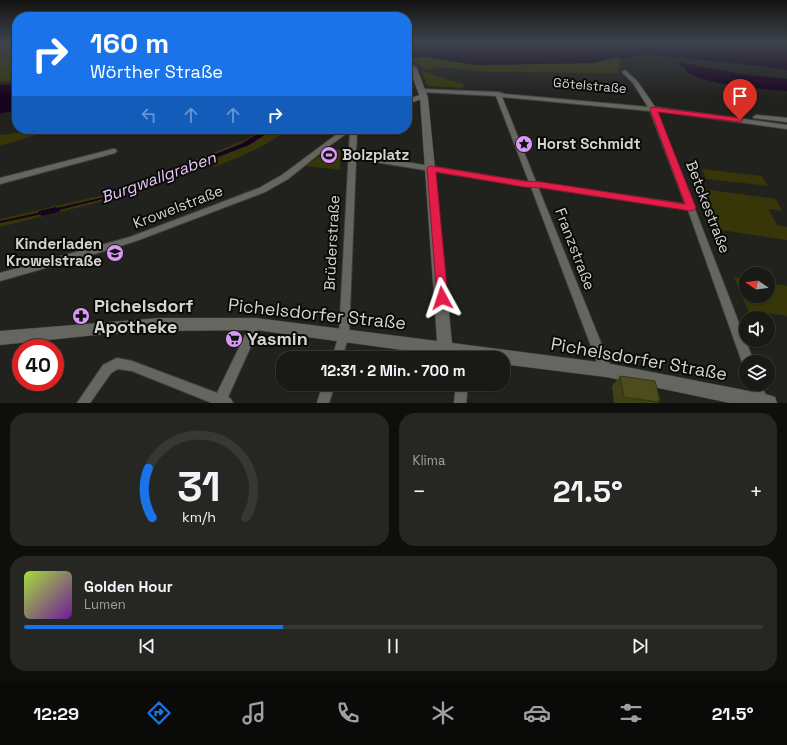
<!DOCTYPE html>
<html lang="de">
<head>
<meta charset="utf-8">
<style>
  :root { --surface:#191916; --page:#262623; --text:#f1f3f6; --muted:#9fa0a1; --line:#373835; --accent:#1a73e8 }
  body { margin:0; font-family:"Space Grotesk",sans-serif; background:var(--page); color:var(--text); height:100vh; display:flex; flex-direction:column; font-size:15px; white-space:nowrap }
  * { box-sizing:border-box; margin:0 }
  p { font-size:13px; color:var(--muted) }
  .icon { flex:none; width:22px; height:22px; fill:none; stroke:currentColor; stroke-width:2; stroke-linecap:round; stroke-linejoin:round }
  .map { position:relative; height:403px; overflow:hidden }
  .sheet { display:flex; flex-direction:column; gap:10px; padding:10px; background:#0e0e0c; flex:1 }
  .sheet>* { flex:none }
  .top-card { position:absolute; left:12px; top:12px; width:400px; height:122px; border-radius:16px; box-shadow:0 1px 3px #0004,0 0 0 1px var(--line); background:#1a73e8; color:#fff; overflow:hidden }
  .needle { width:26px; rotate:283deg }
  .controls { position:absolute; left:739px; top:267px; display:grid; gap:8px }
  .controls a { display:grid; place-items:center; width:36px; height:36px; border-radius:50%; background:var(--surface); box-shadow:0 1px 3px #0004,0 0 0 1px var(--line); font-size:20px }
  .speed { position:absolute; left:12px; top:339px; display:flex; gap:8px; font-size:20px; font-weight:700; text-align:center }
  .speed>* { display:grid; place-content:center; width:52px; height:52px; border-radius:50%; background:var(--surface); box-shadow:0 1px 3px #0004,0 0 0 1px var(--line); line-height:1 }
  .speed .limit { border:6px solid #d22; background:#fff; color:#111 }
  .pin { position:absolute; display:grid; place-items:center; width:34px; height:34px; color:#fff; margin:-41px -17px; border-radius:50% 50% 50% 0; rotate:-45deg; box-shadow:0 0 4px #0007 }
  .pin .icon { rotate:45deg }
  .me { position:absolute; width:44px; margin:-22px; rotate:355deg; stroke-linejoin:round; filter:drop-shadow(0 0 3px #0008) }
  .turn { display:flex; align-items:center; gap:14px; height:84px; padding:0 12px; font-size:18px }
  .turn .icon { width:52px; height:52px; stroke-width:2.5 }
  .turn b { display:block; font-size:28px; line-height:34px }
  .lanes { display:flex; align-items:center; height:38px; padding:0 12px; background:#0003; justify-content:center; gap:20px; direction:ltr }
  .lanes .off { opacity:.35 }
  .big { font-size:30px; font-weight:700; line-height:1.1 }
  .sheet .card { flex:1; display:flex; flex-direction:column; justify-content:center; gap:6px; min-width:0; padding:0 14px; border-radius:16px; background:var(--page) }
  .sheet .dial { align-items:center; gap:0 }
  .dial svg { height:104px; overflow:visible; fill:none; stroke:var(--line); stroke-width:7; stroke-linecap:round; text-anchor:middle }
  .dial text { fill:var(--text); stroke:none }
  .song { display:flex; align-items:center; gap:12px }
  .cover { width:48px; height:48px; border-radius:6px; background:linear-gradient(135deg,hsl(80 70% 55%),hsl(280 70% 35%)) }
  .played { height:4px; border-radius:2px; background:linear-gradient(90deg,var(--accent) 35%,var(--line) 35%) }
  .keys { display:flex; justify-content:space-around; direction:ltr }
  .heat { display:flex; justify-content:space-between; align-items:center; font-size:22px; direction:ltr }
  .sheet .tiles { flex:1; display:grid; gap:10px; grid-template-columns:1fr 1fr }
  .card:last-child { grid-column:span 2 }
  .trip { position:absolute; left:276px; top:351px; width:234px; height:40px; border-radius:16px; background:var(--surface); box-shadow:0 1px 3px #0004,0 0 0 1px var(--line); font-weight:700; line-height:40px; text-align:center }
  .menu { display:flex; height:64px; justify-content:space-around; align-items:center; background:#0a0a09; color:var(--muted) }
  .menu .icon { width:28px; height:28px }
  .menu .active { color:var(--accent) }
  .menu b { font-size:18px; color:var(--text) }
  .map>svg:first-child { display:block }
</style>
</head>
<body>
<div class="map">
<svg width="787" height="403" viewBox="0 0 787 403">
  <rect width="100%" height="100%" fill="#21211d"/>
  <g fill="#363609">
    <path d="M 0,42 L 17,42 L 17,81 L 0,82 Z"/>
    <path d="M 425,57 L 475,65 L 593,63 L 617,58 L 621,60 L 618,63 L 620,69 L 617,70 L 619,73 L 490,72 L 437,67 L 427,70 L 411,59 Z"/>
    <path d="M 421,71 L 464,84 L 463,88 L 428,86 Z"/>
    <path d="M 49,129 L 46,132 L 0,146 L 0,135 Z"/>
    <path d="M 262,129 L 266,129 L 241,144 L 125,190 L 105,197 L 45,211 L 51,212 L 126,193 L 249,145 L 274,129 L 288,129 C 265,147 241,157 214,167 L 213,162 L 120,197 L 0,227 L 0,219 L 112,193 L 220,150 L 247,139 Z"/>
    <path d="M 331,147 L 341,151 L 340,170 L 306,166 Z"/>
    <path d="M 702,169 L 762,176 L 768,186 L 706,179 Z"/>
    <path d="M 695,188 L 776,199 L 782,211 L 768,209 L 777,225 L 787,227 L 787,240 L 714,229 L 701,198 L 699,198 Z"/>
    <path d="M 734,277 L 746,279 L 746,296 L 768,296 L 768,283 L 787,286 L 787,316 L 756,311 L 758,317 L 750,315 Z"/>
  </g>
  <g fill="#17021f">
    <path d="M 407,42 L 767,42 L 787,49 L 787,70 C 740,63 693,59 645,55 C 637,55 625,61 618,57 L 593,63 L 475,65 L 425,57 L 407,59 Z"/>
    <path d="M 679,62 L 740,74 L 787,79 L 787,91 C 764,89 700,85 685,70 L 685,67 L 680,66 Z"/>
    <path d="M 17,84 L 17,111 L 0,113 L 0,85 Z"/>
    <path d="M 266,129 L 274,129 L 249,145 L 132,190 L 115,196 L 50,212 L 44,211 L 105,197 L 125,190 L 241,144 Z"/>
  </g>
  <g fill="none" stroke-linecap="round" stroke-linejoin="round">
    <path stroke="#17021f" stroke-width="2" d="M 0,222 L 42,213"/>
    <path fill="#17021f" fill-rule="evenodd" d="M 56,207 L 60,210 L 59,212 L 42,216 L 38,213 L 39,211 Z"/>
    <g stroke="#3f3f3c" stroke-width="2">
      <g id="street">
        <path d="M 625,70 L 637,81 L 655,107 L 787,125 L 787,129 L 657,111 L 754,362 L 746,362 L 746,366 L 744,366 L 742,362 L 688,210 L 538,187 L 612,370 L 610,374 L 606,375 L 602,374 L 600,370 L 531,187 L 356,159 L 349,335 L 342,358 L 332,358 L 339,335 L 350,131 L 329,146 L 288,179 L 265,192 L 136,241 L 98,253 L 0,281 L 0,273 L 130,237 L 259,188 L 282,175 L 344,129 L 355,129 L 357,132 L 356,154 L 529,182 L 496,96 L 422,92 L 419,90 L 420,89 L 498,92 L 505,94 L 648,107 L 633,83 L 622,72 ZM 502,97 L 650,111 L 685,204 L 536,182 Z"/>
        <path d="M 424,96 L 426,97 L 426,99 L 418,100 L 407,104 L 407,100 L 417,96 Z"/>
        <path d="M 756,115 L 787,118 L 787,122 L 754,118 L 753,117 Z"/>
        <path d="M 113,149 L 115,149 L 117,151 L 115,153 L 0,184 L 0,178 Z"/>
        <path d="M 256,319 L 260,321 L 261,324 L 228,397 L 231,399 L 233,403 L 212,403 L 132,371 L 118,369 L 111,373 L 90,403 L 77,403 L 103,365 L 117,358 L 132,361 L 217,393 L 252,321 Z"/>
        <path d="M 323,384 L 335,384 L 329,403 L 317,403 Z"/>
        <path d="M 456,384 L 468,384 L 466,403 L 454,403 Z"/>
        <path d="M 750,384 L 762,384 L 768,403 L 758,403 Z"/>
      </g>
    </g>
    <g stroke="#3f3f3c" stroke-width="1">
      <path id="secondary" d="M 407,61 L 417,68 L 428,98 L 452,343 L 606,363 L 769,395 L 775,397 L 777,403 L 730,403 L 606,377 L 503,364 L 503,358 L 461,358 L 256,330 L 160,331 L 96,335 L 0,345 L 0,331 L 160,318 L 256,318 L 437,341 L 420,98 L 410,69 L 407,67 Z"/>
    </g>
    <use href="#street" fill="#666661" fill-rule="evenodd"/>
    <use href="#secondary" fill="#666661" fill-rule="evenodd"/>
  </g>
  <path fill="#414118" d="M 620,376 L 660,401 L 658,403 L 614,403 L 612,386 Z"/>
  <path fill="#4c4c1c" stroke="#353514" d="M 620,376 L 655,381 L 660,401 L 658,400 L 659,402 L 624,397 Z"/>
  <linearGradient id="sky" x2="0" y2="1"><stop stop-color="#121210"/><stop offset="0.42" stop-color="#3d434c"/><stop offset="1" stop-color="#3d434c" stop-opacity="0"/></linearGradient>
  <rect width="787" height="99" fill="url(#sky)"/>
  <path fill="#e11d48" stroke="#92132f" d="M 651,107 L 740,118 L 743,120 L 740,122 L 658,112 L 696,208 L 694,210 L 691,211 L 542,188 L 524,187 L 436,172 L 448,298 L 446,301 L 442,302 L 438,301 L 437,298 L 427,169 L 428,167 L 431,166 L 524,181 L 542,182 L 685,204 L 650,109 Z"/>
  <defs>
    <g id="sight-disc" transform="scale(0.9)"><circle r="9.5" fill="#db99f6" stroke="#0a0a09"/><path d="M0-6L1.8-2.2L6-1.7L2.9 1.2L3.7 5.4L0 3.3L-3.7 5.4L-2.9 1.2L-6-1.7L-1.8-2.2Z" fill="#111"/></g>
    <g id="stadium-disc" transform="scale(0.9)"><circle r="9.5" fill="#db99f6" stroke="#0a0a09"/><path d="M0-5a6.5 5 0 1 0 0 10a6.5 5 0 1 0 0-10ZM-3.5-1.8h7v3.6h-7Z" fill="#111"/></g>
    <g id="school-disc" transform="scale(0.9)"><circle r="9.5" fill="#db99f6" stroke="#0a0a09"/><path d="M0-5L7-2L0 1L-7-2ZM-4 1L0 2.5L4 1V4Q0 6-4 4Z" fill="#111"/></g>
    <g id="pharmacy-disc" transform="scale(0.9)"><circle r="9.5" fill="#db99f6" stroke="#0a0a09"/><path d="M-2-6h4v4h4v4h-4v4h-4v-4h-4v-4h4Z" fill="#111"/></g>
    <g id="supermarket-disc" transform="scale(0.9)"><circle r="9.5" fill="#db99f6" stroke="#0a0a09"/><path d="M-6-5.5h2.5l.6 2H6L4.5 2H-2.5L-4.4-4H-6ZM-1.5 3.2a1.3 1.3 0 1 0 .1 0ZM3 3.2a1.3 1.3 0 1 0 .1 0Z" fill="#111"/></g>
  </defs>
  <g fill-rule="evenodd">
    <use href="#sight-disc" x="524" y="144"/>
    <use href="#stadium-disc" x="329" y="155"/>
    <use href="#school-disc" x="115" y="253"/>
    <use href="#pharmacy-disc" x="81" y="316"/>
    <use href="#supermarket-disc" x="234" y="339"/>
  </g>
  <g text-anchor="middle" stroke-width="4" stroke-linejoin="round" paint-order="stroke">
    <g font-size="13" fill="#d4d4d1" stroke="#0a0a09">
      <text transform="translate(590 85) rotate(5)" y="5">Götelstraße</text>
    </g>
    <g font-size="15" font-weight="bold" fill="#d4d4d1" stroke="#0a0a09" text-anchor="start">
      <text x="537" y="149">Horst Schmidt</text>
      <text x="342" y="160">Bolzplatz</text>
      <text x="102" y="249" text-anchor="end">Kinderladen<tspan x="102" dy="17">Krowelstraße</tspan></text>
    </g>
    <g font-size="15" fill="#d4d4d1" stroke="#0a0a09">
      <text transform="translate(178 207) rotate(-21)" y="5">Krowelstraße</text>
      <text transform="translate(708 207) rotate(69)" y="5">Betckestraße</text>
      <text transform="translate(332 243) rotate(-87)" y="5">Brüderstraße</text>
      <text transform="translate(575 249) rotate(69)" y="5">Franzstraße</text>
    </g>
    <g font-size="16" font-style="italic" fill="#eac6f9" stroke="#0a0a09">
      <text transform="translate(158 177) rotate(-20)" y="6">Burgwallgraben</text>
    </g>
    <g font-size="18" font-weight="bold" fill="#d4d4d1" stroke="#0a0a09" text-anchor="start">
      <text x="94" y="312">Pichelsdorf<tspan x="94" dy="21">Apotheke</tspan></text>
      <text x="247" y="345">Yasmin</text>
    </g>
    <g font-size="18" fill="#d4d4d1" stroke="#0a0a09">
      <text transform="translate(317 314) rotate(6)" y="6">Pichelsdorfer Straße</text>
      <text transform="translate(639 359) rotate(10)" y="6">Pichelsdorfer Straße</text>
    </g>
  </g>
</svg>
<div class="controls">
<a><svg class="needle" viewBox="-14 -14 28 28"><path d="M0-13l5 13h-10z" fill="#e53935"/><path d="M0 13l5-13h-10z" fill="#9fa0a1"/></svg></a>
<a><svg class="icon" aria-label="sound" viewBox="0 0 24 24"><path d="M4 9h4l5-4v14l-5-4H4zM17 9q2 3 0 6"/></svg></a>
<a><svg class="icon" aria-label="layers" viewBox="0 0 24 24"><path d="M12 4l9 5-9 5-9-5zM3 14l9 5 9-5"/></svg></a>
</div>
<div class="speed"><div class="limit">40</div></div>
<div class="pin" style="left:740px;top:120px;background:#d93025"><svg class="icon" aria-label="arrive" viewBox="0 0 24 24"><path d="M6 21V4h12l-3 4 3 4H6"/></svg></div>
<svg class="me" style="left:442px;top:298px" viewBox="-20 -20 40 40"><path d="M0-17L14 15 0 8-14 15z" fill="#e11d48" stroke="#fff" stroke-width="4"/></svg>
<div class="trip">12:31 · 2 Min. · 700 m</div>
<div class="top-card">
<div class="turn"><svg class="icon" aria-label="right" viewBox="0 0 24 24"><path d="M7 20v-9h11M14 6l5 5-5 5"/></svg><div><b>160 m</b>Wörther Straße</div></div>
<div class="lanes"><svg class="icon off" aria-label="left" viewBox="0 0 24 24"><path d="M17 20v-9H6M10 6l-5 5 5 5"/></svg><svg class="icon off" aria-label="ahead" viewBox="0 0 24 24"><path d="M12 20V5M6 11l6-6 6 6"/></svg><svg class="icon off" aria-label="ahead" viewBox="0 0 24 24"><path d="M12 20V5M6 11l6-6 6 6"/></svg><svg class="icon" aria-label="right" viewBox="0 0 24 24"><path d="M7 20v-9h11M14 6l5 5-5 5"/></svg></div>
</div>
</div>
<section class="sheet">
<div class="tiles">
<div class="card dial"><svg viewBox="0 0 100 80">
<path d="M14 69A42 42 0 1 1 86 69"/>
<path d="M14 69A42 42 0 0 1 11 31" stroke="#1a73e8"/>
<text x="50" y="56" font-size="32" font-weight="700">31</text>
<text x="50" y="72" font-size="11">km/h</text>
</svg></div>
<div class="card"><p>Klima</p>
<div class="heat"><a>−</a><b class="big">21.5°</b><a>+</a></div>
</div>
<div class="card">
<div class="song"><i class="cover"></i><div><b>Golden Hour</b><p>Lumen</p></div></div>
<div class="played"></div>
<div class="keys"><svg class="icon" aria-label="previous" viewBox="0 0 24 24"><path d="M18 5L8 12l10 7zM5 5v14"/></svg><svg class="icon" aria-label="pause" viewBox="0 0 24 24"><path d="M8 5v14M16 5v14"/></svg><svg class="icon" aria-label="next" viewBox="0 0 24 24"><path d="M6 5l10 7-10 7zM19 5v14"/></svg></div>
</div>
</div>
</section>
<nav class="menu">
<b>12:29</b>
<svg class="icon active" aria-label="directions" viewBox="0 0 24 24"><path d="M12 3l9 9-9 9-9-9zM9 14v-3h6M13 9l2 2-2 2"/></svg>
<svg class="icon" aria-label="music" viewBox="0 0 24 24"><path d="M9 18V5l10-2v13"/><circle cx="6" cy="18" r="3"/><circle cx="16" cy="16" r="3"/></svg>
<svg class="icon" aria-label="phone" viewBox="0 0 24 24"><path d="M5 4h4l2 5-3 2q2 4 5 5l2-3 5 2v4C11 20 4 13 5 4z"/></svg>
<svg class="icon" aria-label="climate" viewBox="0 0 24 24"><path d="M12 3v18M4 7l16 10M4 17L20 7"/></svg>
<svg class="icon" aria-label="car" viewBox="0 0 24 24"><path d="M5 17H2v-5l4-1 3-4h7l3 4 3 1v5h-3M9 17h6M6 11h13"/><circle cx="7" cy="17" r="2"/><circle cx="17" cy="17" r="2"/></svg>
<svg class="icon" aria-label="filters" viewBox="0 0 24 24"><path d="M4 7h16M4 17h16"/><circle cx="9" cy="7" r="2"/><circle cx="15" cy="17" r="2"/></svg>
<b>21.5°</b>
</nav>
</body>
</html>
